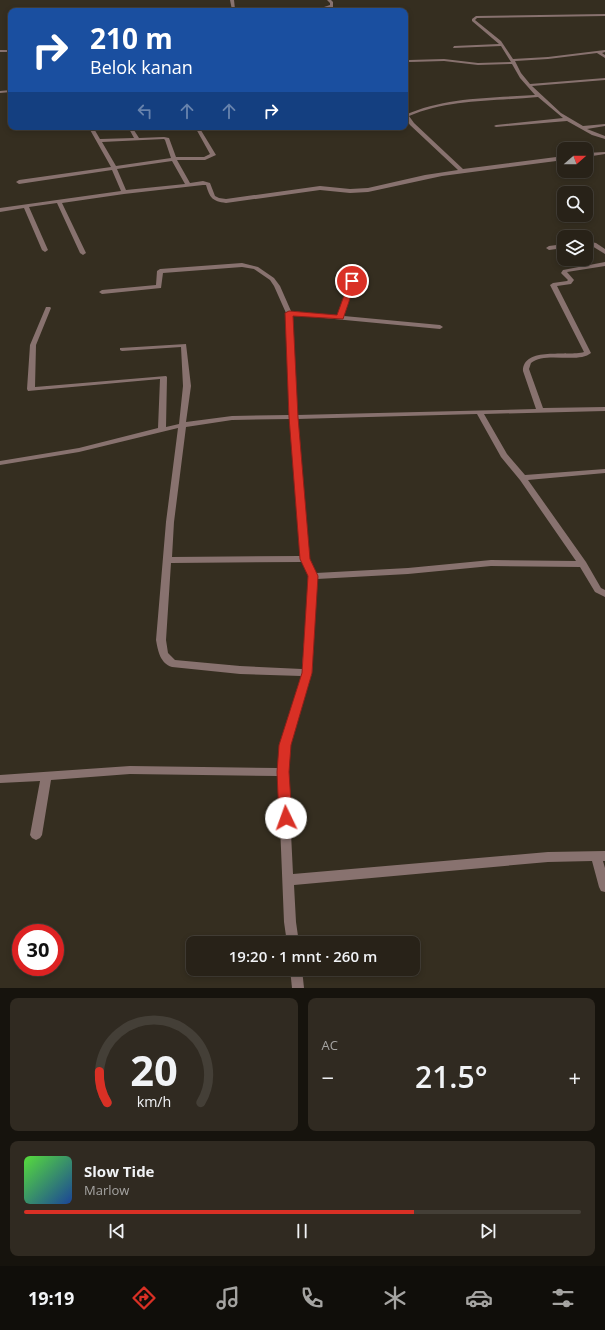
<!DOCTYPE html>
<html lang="id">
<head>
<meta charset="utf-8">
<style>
  :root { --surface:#282218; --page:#302a21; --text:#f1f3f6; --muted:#a5a4a2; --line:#443f37; --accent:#d93025 }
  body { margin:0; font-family:"Open Sans",sans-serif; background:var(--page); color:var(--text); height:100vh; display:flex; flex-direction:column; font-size:15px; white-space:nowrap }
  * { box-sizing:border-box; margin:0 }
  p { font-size:13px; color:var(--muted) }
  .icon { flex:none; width:22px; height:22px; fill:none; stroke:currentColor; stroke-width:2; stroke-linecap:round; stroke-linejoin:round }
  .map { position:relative; height:988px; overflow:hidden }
  .panel { display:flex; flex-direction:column; gap:10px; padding:10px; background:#16130d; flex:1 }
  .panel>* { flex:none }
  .top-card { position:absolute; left:8px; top:8px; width:400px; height:122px; border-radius:8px; box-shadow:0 2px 6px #0003,0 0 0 1px var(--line); background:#1a4fa0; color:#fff; overflow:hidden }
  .needle { width:26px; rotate:70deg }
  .buttons { position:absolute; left:557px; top:142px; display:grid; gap:8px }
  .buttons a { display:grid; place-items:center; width:36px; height:36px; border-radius:8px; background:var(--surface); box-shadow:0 2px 6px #0003,0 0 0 1px var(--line); font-size:20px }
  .speed { position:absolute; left:12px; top:924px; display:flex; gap:8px; font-size:20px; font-weight:700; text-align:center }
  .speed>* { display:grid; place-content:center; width:52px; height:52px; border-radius:50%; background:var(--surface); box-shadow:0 2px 6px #0003,0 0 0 1px var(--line); line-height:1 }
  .speed .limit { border:6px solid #d22; background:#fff; color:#111 }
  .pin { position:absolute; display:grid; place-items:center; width:34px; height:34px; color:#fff; margin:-17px; border:2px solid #fff; border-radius:50%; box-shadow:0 1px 4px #0007 }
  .me { position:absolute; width:44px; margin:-22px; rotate:357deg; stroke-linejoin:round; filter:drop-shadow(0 0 3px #0008) }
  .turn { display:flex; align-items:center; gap:14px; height:84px; padding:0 16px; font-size:18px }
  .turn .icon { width:52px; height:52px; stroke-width:2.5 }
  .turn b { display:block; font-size:28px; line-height:34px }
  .lanes { display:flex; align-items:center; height:38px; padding:0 16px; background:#0003; justify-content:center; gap:20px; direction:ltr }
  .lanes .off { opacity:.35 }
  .big { font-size:30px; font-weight:600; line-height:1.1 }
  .panel .tile { flex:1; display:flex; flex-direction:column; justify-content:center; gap:6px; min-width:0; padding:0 14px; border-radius:8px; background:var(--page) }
  .panel .dial { align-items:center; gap:0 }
  .dial svg { height:104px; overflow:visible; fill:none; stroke:var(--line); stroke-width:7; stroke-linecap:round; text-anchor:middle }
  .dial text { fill:var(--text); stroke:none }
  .song { display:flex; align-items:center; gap:12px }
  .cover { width:48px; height:48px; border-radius:6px; background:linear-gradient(135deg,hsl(110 70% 55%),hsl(220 70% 35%)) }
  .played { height:4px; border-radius:2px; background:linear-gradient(90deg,var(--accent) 70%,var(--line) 70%) }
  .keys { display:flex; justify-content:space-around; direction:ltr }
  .heat { display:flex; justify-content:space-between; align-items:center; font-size:22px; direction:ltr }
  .panel .tiles { flex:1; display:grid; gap:10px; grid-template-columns:1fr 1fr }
  .tile:last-child { grid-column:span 2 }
  .trip { position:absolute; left:186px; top:936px; width:234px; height:40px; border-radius:8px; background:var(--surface); box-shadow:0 2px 6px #0003,0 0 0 1px var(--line); font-weight:600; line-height:40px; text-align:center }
  .tabs { display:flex; height:64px; justify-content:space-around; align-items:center; background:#100e0a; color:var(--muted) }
  .tabs .icon { width:28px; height:28px }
  .tabs .active { color:var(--accent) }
  .tabs b { font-size:18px; color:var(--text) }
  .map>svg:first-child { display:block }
</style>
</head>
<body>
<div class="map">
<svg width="605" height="988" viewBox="0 0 605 988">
  <rect width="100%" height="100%" fill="#352e20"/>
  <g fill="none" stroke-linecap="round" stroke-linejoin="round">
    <g fill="#88726f" fill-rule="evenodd">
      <path d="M 230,0 L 234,0 L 235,9 L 238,11 L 232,10 Z"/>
      <path d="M 327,0 L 331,0 L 333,2 L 333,7 L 318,11 L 300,11 L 318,9 L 330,5 L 330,3 Z"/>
      <path d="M 605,14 L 605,16 L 477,18 L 475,20 L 501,41 L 513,59 L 548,57 L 605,50 L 605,52 L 602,53 L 605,55 L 605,58 L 597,53 L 548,59 L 515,61 L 521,73 L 530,84 L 605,78 L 605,80 L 532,86 L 561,113 L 583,126 L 605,124 L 605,126 L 587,129 L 605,136 L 605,139 L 592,135 L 567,121 L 496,127 L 494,126 L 496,125 L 563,118 L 538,97 C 496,101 448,99 409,116 L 414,123 L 463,169 L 564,156 L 564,160 L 442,176 L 368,192 L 350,193 L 320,190 L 226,203 C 212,201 210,198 206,185 L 203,185 L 124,194 L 62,203 L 86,253 L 83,255 L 80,253 L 57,203 L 29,207 L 48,250 L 45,252 L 42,250 L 24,208 L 0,212 L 0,208 L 121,191 L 112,170 L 19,184 L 16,182 L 19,180 L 111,167 L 89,128 L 89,127 L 93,127 L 100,139 L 134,138 L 128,127 L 132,127 L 139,138 L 164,137 L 169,138 L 176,157 L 204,157 L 210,154 L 195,127 L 199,127 L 216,155 L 205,160 L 177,160 L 190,183 L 203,181 L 210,183 L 215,196 L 219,198 L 226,199 L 320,186 L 350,189 L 368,188 L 425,175 L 458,170 L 410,125 L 405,118 L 405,115 C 445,97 492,98 535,95 L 520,78 L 512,64 L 478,65 L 444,61 L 410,62 L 409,62 L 409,60 L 444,59 L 478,63 L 511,62 L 501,46 L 453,48 L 454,46 L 499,44 L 472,21 L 472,19 L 476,16 ZM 164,139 L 165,140 L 171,158 L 116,166 L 102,142 ZM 172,161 L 185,184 L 126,190 L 117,169 Z"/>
      <rect x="0" y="50" width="11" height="2"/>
      <path d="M 11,90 L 11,92 L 0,93 L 0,91 Z"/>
      <path d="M 605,152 L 605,154 L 586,157 L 586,153 Z"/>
      <path d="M 586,241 L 596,243 L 605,249 L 605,254 L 592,246 L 586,245 Z"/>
      <path d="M 564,244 L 564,248 L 549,250 L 546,248 L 549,246 Z"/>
      <path d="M 605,262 L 605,266 L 567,272 L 574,280 L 571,284 L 557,286 L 591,353 C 578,364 545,351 531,363 L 529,369 L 543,408 L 605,407 L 605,411 L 484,414 L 507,454 L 525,475 L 605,469 L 605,473 L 528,480 L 586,562 L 601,588 L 605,590 L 605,597 L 595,592 L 580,567 L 491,566 L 408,574 L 317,579 L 312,673 L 290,745 L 288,772 L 293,874 L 548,852 L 605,851 L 605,861 L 603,861 L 605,868 L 605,892 L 601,891 L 599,887 L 592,861 L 548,862 L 294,885 L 296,922 L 299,943 L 287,943 L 284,922 L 278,776 L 130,774 L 51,780 L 42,835 L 40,838 L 36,840 L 32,838 L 30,835 L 40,781 L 0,783 L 0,775 L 130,766 L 278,768 L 280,745 L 301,676 L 240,674 L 172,667 C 160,663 158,651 156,640 L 166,522 L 178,428 L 79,452 L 0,465 L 0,461 L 79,448 L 158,428 L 160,379 L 28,391 L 27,389 L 30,345 L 46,307 L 50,307 L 51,308 L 36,345 L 35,387 L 166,376 L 167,377 L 166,427 L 179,424 L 183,386 L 181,347 L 122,351 L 120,350 L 120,348 L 186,344 L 191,386 L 186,422 L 232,416 L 289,415 L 286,313 L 274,286 L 270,280 L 254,269 L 242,267 L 163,273 L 161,288 L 102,294 L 99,292 L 102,290 L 156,285 L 157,271 L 160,269 L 242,263 L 258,267 L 274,278 L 280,286 L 291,311 L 338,316 L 349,281 L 352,279 L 355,281 L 344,316 L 440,325 L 443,327 L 440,329 L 292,315 L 297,415 L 536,409 L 523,371 C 523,346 568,357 584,352 L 550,285 L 553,283 L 567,281 L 568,280 L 561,273 L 563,270 ZM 477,414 L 501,457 L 520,480 L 576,561 L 491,560 L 408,568 L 316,573 L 309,559 L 297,419 ZM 290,419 L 300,556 L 172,557 L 174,522 L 186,427 L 232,420 ZM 302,562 L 309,576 L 302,669 L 240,666 L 175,660 L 168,653 L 166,640 L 171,563 Z"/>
      <path d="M 290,969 L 302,969 L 304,988 L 292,988 Z"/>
    </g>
  </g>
  <path fill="#d93025" stroke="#8d1f18" d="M 350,279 L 356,281 L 343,319 L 293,316 L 298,417 L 310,559 L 318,576 L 312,673 L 291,745 L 289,772 L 292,818 L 290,822 L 286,824 L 281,822 L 279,818 L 277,772 L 279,745 L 302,673 L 308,576 L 300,559 L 289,417 L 285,313 L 289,311 L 337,315 Z"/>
</svg>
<div class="buttons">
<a><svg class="needle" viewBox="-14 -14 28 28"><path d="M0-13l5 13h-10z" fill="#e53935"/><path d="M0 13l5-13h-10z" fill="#a5a4a2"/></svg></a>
<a><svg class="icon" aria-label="search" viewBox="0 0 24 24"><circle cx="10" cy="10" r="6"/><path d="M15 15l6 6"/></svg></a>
<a><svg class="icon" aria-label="layers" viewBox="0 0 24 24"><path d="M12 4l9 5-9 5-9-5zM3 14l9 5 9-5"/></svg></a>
</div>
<div class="speed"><div class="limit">30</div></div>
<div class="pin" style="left:352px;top:281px;background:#d93025"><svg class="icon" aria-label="arrive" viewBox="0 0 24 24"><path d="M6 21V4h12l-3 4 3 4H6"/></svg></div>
<svg class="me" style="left:286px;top:818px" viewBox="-20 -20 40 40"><circle r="19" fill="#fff"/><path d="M0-13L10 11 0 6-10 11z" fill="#d93025"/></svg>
<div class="trip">19:20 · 1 mnt · 260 m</div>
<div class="top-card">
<div class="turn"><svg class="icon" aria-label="right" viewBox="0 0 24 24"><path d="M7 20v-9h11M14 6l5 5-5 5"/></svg><div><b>210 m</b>Belok kanan</div></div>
<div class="lanes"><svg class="icon off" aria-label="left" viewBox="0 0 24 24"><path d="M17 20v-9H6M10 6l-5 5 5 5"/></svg><svg class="icon off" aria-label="ahead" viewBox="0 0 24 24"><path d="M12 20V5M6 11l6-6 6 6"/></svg><svg class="icon off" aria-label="ahead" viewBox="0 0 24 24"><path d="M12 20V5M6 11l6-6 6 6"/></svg><svg class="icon" aria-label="right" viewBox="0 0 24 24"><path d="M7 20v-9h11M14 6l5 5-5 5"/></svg></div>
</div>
</div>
<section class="panel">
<div class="tiles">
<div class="tile dial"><svg viewBox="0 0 100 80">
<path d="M14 69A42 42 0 1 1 86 69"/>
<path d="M14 69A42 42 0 0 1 8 45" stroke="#d93025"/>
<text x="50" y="56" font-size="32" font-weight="700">20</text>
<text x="50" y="72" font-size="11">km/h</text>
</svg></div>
<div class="tile"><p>AC</p>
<div class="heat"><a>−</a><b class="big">21.5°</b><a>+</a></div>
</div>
<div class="tile">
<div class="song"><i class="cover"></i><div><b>Slow Tide</b><p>Marlow</p></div></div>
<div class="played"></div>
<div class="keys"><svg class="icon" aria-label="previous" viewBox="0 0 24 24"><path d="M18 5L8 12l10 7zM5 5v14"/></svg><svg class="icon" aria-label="pause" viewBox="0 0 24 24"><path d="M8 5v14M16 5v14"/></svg><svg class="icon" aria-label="next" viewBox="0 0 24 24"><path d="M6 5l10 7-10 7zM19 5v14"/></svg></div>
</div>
</div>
</section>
<nav class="tabs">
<b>19:19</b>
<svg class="icon active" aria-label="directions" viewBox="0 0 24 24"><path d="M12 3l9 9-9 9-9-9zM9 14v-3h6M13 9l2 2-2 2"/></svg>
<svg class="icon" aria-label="music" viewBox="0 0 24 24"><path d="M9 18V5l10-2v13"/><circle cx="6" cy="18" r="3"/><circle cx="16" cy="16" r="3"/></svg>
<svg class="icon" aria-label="phone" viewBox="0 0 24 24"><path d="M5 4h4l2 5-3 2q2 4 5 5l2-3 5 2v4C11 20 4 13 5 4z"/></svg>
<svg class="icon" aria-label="climate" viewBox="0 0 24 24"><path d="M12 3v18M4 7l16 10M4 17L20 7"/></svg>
<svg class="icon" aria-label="car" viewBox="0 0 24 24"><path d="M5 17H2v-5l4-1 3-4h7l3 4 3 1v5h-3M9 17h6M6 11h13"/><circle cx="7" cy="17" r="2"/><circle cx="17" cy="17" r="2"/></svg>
<svg class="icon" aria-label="filters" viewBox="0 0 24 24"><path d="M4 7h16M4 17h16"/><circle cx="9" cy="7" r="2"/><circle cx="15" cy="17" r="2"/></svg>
</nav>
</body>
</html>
